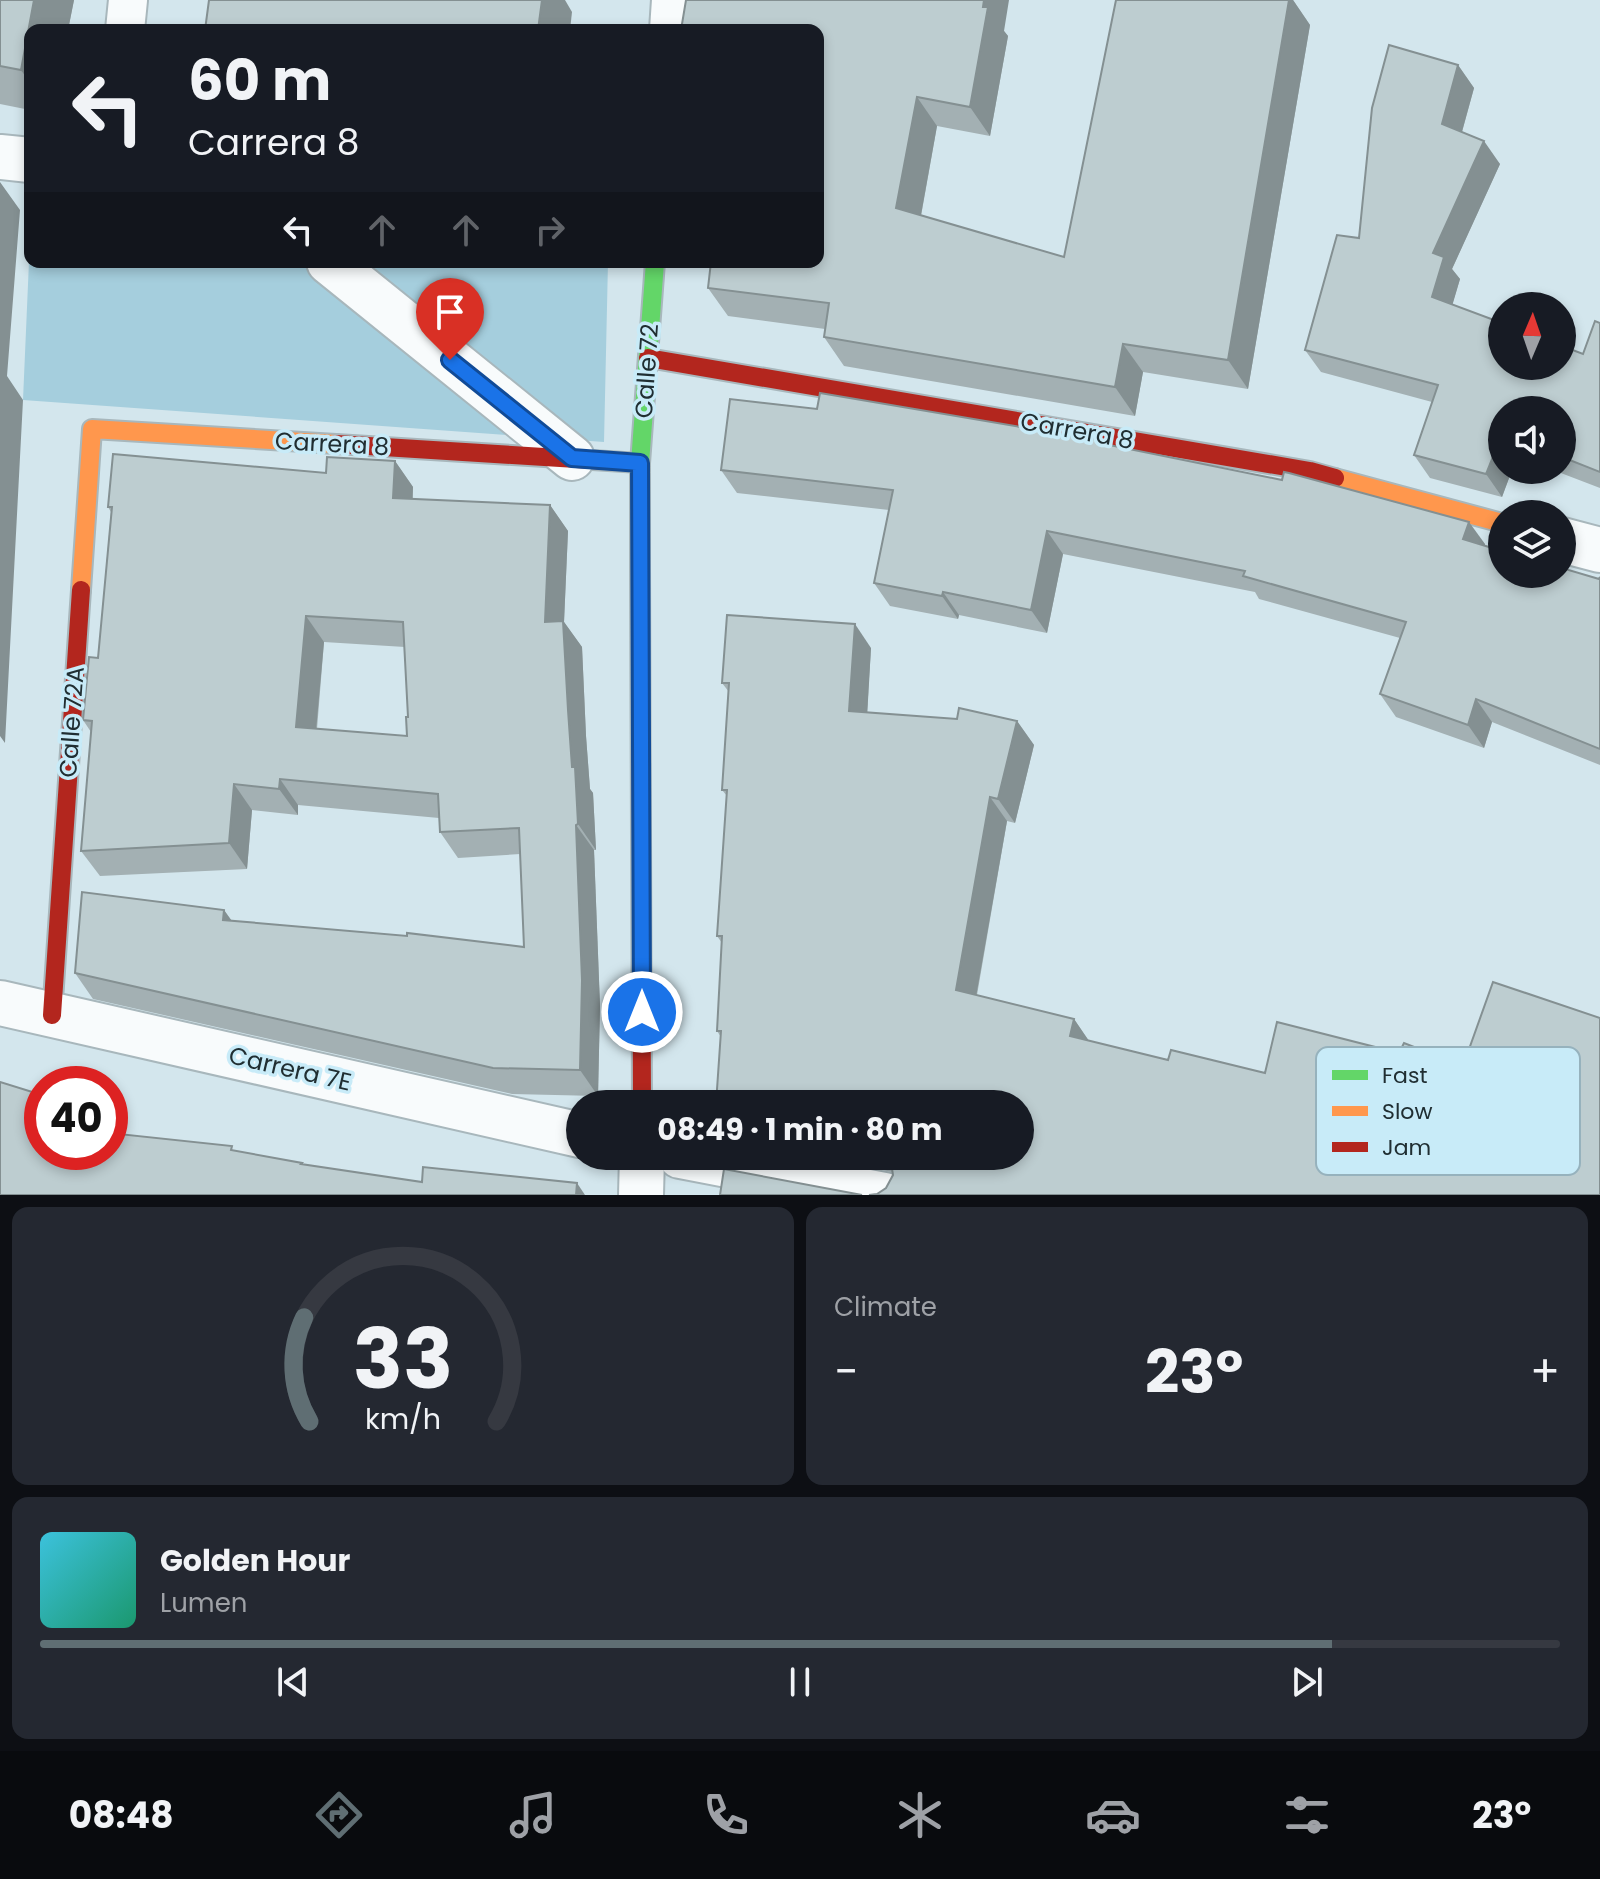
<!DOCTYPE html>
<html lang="en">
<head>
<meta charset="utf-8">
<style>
  :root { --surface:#171b24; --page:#242831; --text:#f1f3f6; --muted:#9ea1a6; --line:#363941; --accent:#5f6e73 }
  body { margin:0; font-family:Poppins,sans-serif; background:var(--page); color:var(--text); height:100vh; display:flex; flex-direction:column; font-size:30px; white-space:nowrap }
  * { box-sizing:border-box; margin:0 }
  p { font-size:26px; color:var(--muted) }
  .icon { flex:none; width:44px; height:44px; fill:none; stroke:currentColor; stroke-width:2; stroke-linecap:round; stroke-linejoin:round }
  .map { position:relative; height:1195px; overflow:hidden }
  .drawer { display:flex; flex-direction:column; gap:12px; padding:12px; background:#0d0f14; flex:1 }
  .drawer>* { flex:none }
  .top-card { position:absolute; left:24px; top:24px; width:800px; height:244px; border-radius:16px; box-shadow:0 4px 12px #0003; background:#171b24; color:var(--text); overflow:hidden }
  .needle { width:52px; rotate:2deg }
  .fabs { position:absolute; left:1488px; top:292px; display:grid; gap:16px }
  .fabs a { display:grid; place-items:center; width:88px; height:88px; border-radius:50%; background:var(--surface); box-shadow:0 4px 12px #0003; font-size:40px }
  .speed { position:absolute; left:24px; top:1066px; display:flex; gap:16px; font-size:40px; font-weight:700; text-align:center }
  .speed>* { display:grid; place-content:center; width:104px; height:104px; border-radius:50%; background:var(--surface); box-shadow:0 4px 12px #0003; line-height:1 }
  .speed .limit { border:12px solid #d22; background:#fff; color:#111 }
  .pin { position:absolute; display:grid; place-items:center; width:68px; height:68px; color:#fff; margin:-82px -34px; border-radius:50% 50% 50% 0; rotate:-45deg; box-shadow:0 0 8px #0007 }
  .pin .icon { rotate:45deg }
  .me { position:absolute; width:88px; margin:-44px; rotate:0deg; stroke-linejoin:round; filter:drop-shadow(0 0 6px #0008) }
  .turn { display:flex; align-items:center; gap:28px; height:168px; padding:0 32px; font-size:36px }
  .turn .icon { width:104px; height:104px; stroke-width:2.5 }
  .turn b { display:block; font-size:56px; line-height:68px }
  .lanes { display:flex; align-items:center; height:76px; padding:0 32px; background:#0003; justify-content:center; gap:40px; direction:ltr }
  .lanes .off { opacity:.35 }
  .big { font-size:60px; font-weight:700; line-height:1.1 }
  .drawer .widget { flex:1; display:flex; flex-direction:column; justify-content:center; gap:12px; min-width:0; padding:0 28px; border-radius:16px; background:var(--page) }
  .drawer .dial { align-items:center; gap:0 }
  .dial svg { height:208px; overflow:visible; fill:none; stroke:var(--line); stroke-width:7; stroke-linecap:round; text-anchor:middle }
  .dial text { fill:var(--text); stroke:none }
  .song { display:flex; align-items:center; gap:24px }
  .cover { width:96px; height:96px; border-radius:12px; background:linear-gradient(135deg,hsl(190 70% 55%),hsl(160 70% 35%)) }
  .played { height:8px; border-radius:4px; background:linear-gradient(90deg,var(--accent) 85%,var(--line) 85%) }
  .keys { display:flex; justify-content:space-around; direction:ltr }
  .heat { display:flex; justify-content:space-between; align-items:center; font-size:44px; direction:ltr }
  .drawer .tiles { flex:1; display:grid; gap:12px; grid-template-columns:1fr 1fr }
  .widget:last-child { grid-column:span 2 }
  .trip { position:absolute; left:566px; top:1090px; width:468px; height:80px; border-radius:40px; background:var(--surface); box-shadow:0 4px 12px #0003; font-weight:700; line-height:80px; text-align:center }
  .menu { display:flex; height:128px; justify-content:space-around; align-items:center; background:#090b0e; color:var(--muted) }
  .menu .icon { width:56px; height:56px }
  .menu .current { color:var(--accent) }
  .menu b { font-size:36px; color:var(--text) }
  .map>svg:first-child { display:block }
</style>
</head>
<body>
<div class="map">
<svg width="1600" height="1195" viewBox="0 0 1600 1195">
  <rect width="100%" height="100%" fill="#d3e6ed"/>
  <path fill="#a5cedd" d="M 30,238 L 30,262 L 608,262 L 604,442 L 23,400 Z"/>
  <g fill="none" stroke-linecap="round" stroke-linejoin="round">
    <g stroke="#a8b7bc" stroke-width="42">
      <path id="lane" d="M 125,30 L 128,0"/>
    </g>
    <g stroke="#a8b7bc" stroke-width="48">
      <g id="street">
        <path d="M 672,30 L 674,0"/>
        <path d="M 0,157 L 30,160"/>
        <path d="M 329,262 L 572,458"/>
        <path d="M 1562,540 L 1600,550"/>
        <path d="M 0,1003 L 580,1135"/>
        <path d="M 680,1156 L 885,1195"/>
        <path d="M 641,1195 L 642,1156"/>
      </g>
    </g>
    <g stroke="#a8b7bc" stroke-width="22">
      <path id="fast" d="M 640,569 L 640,463 L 655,262"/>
    </g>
    <g stroke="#a8b7bc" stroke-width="22">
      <g id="slow">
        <path d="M 1335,478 L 1502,523"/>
        <path d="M 81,590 L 92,429 L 336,444"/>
      </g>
    </g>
    <g stroke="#a8b7bc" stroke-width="22">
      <g id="jam">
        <path d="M 648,358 L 1310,471 L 1335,478"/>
        <path d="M 336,444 L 640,463"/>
        <path d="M 640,569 L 642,1104"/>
        <path d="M 52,1015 L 81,590"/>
      </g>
    </g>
    <use href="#lane" stroke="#f8fbfc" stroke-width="38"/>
    <use href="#street" stroke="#f8fbfc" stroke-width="44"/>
    <use href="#fast" stroke="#63d668" stroke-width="18"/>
    <use href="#slow" stroke="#ff974d" stroke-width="18"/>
    <use href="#jam" stroke="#b3261e" stroke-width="18"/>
  </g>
  <g fill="#a3b0b3" fill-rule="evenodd">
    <path d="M 0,0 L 74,0 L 68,30 L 30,30 L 30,110 L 0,104 Z"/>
    <path d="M 1116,0 L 1293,0 L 1310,25 L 1248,389 L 1143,372 L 1135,416 L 844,366 L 824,337 L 825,329 L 728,316 L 708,288 L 818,30 L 1004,31 L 1008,36 L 990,136 L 937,126 L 921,216 L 1064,257 Z"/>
    <path d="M 1458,65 L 1474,88 L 1462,132 L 1500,164 L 1452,269 L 1460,279 L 1452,305 L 1583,354 L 1600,323 L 1600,488 L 1553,470 L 1562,470 L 1562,410 L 1502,410 L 1502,470 L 1512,470 L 1502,497 L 1430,478 L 1414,455 L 1432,402 L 1321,372 L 1305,350 L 1359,238 Z"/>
    <path d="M 817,409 L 1109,442 L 1112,445 L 1485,544 L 1485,546 L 1599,579 L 1600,577 L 1600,765 L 1492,722 L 1484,748 L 1396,717 L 1380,694 L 1400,638 L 1259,599 L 1255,592 L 1063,554 L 1047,633 L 959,615 L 958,619 L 890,606 L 874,583 L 889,510 L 737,493 L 721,470 Z"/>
    <path d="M 395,461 L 413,487 L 413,499 L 550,505 L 568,531 L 564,622 L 582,647 L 586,736 L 590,789 L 593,793 L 596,850 L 594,850 L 600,1006 L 598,1096 L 512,1094 L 93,999 L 75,973 L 224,910 L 232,921 L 524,947 L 520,854 L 458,858 L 440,832 L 439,818 L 298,805 L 298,815 L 252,810 L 247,869 L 100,876 L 81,851 L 91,732 L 83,720 L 98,658 L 111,512 L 108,507 L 326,473 ZM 324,642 L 405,647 L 408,717 L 407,736 L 317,729 Z"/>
    <path d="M 871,648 L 867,713 L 957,719 L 1017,721 L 1034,745 L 1015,823 L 1007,821 L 977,995 L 1074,1019 L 1089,1041 L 1600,1195 L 877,1194 L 886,1188 L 893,1175 L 892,1172 L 814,1156 L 1020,1156 L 721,1037 L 717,1031 L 722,943 L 717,936 L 727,796 L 722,790 L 729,692 L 722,683 Z"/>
  </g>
  <g fill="#849092">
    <path d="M 34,0 L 74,0 L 68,30 L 30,30 L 30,83 L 21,70 Z"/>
    <path d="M 542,0 L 565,0 L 572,12 L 570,30 L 538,30 Z"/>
    <path d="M 984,0 L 1009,0 L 1004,31 L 1008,36 L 990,136 L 970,107 Z"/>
    <path d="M 1289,0 L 1293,0 L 1310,25 L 1248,389 L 1228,360 Z"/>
    <path d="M 1458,65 L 1474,88 L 1458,146 L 1442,124 Z"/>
    <path d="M 917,97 L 937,126 L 917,237 L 896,208 Z"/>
    <path d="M 1484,141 L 1500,164 L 1452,269 L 1460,279 L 1448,320 L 1432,297 L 1433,253 Z"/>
    <path d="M 0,182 L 20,210 L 7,376 L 23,400 L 5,743 L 0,736 Z"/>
    <path d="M 1123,344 L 1143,372 L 1135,416 L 1115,387 Z"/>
    <path d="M 1501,433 L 1502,470 L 1512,470 L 1502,497 L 1486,474 Z"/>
    <path d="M 395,461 L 413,487 L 411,524 L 393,498 Z"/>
    <path d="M 550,505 L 568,531 L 564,622 L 582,647 L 586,736 L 590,789 L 593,793 L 596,850 L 578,824 L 572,767 L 545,622 Z"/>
    <path d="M 1469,522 L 1485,544 L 1479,562 L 1463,539 Z"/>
    <path d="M 1047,531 L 1063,554 L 1047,633 L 1031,610 Z"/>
    <path d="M 943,592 L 959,615 L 958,619 L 942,596 Z"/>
    <path d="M 306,616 L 324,642 L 314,753 L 296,727 Z"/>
    <path d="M 855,624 L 871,648 L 866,735 L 849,711 Z"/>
    <path d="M 1476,699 L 1492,722 L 1484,748 L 1468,725 Z"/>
    <path d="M 1017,721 L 1034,745 L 1015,823 L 998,799 Z"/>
    <path d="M 280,779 L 298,805 L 298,815 L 279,789 Z"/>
    <path d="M 234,784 L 252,810 L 247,869 L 229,843 Z"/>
    <path d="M 990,797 L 1007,821 L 973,1014 L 956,990 Z"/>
    <path d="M 576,825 L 594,850 L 600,1006 L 598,1096 L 580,1070 Z"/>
    <path d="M 224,910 L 242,936 L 223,920 Z"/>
    <path d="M 1074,1019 L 1091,1044 L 1070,1036 Z"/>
    <path d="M 577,1183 L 585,1195 L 576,1195 Z"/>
  </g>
  <g fill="#bdcdd0" stroke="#849092" stroke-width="2" fill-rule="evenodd">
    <path d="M 0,0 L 34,0 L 21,70 L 0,66 Z"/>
    <path d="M 209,0 L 542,0 L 538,30 L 205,30 Z"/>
    <path d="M 686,0 L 984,0 L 983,7 L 988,7 L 970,107 L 917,97 L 896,208 L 1064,257 L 1116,0 L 1289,0 L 1228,360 L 1123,344 L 1115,387 L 824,337 L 829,303 L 708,288 L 711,262 L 818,262 L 818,30 L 681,30 Z"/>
    <path d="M 1389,45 L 1458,65 L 1442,124 L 1484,141 L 1433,253 L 1444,257 L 1432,297 L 1502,323 L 1502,366 L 1562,366 L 1562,346 L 1583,354 L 1595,321 L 1600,323 L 1600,472 L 1562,457 L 1562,410 L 1502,410 L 1502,434 L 1486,474 L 1414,455 L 1438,385 L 1305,350 L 1337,235 L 1359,238 L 1372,108 Z"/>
    <path d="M 820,393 L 1109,442 L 1109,445 L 1282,480 L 1284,472 L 1289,473 L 1469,522 L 1463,539 L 1502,551 L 1502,574 L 1562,574 L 1562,568 L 1599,579 L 1600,577 L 1600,749 L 1476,699 L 1468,725 L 1380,694 L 1406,622 L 1243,576 L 1245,571 L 1047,531 L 1031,610 L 943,592 L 942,596 L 874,583 L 893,490 L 721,470 L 730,399 L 817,409 Z"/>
    <path d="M 113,454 L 326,473 L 327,457 L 395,461 L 393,498 L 550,505 L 545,622 L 563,621 L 568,710 L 572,767 L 575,767 L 578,824 L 576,825 L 582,980 L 580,1070 L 493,1068 L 75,973 L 82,892 L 224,910 L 223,920 L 407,936 L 407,933 L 524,947 L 519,828 L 440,832 L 438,794 L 280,779 L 279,789 L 234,784 L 229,843 L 81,851 L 92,721 L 83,720 L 89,657 L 98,658 L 112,507 L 108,507 ZM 306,616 L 403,622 L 408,717 L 406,717 L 407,736 L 296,727 Z"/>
    <path d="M 727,615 L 855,624 L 849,711 L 957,719 L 959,708 L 1017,721 L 998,799 L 990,797 L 956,990 L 1074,1019 L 1070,1036 L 1168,1060 L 1171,1050 L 1265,1073 L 1277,1022 L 1399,1053 L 1404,1043 L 1463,1066 L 1493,982 L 1600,1018 L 1600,1195 L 869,1195 L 877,1194 L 886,1188 L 893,1175 L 891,1162 L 887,1156 L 1020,1156 L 1020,1104 L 716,1104 L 721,1031 L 717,1031 L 722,936 L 717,936 L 727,790 L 722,790 L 729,683 L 722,683 Z"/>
    <path d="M 0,1082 L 42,1095 L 42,1152 L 110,1152 L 110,1133 L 232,1146 L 231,1150 L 302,1163 L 301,1164 L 422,1182 L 423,1167 L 577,1183 L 576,1195 L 0,1195 Z"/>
    <path d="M 724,1169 L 862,1195 L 720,1195 Z"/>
  </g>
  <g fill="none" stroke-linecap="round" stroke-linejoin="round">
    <g stroke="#114b97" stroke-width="20">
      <path id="route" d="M 450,360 L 572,458 L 640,463 L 642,1012"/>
    </g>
    <use href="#route" stroke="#1a73e8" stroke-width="14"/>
  </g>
  <g text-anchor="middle" stroke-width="7" stroke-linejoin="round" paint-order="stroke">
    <g font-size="24" fill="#202e32" stroke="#c8ebf8">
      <text transform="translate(647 371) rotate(-86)" y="8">Calle 72</text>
      <text transform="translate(1077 431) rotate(10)" y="8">Carrera 8</text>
      <text transform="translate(332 444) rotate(3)" y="8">Carrera 8</text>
      <text transform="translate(72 722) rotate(-86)" y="8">Calle 72A</text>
      <text transform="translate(290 1069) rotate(13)" y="8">Carrera 7E</text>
    </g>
  </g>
  <rect x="1316" y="1047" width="264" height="128" rx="12" fill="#c8ebf8" stroke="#96b2bd" stroke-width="2"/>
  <rect x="1332" y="1070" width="36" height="10" fill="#63d668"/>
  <rect x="1332" y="1106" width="36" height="10" fill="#ff974d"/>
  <rect x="1332" y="1142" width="36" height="10" fill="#b3261e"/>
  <g font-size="22" fill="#202e32">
    <text x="1382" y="1083">Fast</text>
    <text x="1382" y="1119">Slow</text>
    <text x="1382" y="1155">Jam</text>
  </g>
</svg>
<div class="fabs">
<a><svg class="needle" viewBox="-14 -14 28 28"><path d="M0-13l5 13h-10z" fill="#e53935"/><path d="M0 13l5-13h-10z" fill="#9ea1a6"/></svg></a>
<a><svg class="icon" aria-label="sound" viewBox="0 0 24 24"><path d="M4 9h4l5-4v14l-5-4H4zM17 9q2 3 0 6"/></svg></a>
<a><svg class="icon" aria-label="layers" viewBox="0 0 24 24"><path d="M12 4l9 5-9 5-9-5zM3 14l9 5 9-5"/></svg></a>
</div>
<div class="speed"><div class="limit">40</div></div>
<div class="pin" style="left:450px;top:360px;background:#d93025"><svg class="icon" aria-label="arrive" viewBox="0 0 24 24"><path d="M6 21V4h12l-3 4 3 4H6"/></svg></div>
<svg class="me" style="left:642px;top:1012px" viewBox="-20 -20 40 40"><circle r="17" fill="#1a73e8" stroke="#fff" stroke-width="3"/><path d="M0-11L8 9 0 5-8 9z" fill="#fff"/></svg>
<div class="trip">08:49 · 1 min · 80 m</div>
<div class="top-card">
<div class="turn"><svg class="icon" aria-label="left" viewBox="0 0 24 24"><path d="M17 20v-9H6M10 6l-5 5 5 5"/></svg><div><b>60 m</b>Carrera 8</div></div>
<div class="lanes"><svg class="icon" aria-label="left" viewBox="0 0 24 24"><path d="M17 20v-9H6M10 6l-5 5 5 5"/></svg><svg class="icon off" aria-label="ahead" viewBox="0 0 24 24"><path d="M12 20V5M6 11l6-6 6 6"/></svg><svg class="icon off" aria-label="ahead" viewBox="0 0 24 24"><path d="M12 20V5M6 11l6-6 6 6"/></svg><svg class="icon off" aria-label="right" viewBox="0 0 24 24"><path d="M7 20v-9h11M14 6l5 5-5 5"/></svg></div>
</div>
</div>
<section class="drawer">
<div class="tiles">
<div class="widget dial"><svg viewBox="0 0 100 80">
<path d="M14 69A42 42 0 1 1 86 69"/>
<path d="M14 69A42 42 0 0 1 12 29" stroke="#5f6e73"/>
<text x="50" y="56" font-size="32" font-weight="700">33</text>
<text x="50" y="72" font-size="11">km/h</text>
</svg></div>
<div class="widget"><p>Climate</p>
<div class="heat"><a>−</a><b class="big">23°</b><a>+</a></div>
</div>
<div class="widget">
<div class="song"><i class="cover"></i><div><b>Golden Hour</b><p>Lumen</p></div></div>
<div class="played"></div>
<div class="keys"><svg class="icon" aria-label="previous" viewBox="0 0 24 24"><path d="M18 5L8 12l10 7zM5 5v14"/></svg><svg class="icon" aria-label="pause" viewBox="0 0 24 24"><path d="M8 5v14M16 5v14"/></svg><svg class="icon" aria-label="next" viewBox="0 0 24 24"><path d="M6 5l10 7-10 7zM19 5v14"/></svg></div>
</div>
</div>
</section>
<nav class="menu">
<b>08:48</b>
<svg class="icon current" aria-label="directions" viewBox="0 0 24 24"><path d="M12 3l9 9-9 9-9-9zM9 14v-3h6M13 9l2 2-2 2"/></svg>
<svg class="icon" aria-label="music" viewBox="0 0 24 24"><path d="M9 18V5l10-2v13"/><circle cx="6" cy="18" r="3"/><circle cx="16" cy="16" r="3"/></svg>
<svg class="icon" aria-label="phone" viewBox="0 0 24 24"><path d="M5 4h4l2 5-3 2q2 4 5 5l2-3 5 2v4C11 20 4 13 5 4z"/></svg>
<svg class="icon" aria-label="climate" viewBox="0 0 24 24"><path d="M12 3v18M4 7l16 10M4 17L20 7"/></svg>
<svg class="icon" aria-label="car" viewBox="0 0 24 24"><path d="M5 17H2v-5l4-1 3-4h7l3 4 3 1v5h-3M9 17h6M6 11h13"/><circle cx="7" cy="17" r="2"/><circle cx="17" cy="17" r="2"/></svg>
<svg class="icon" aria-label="filters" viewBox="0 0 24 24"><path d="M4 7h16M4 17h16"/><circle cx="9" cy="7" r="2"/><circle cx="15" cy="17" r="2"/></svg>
<b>23°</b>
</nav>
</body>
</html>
